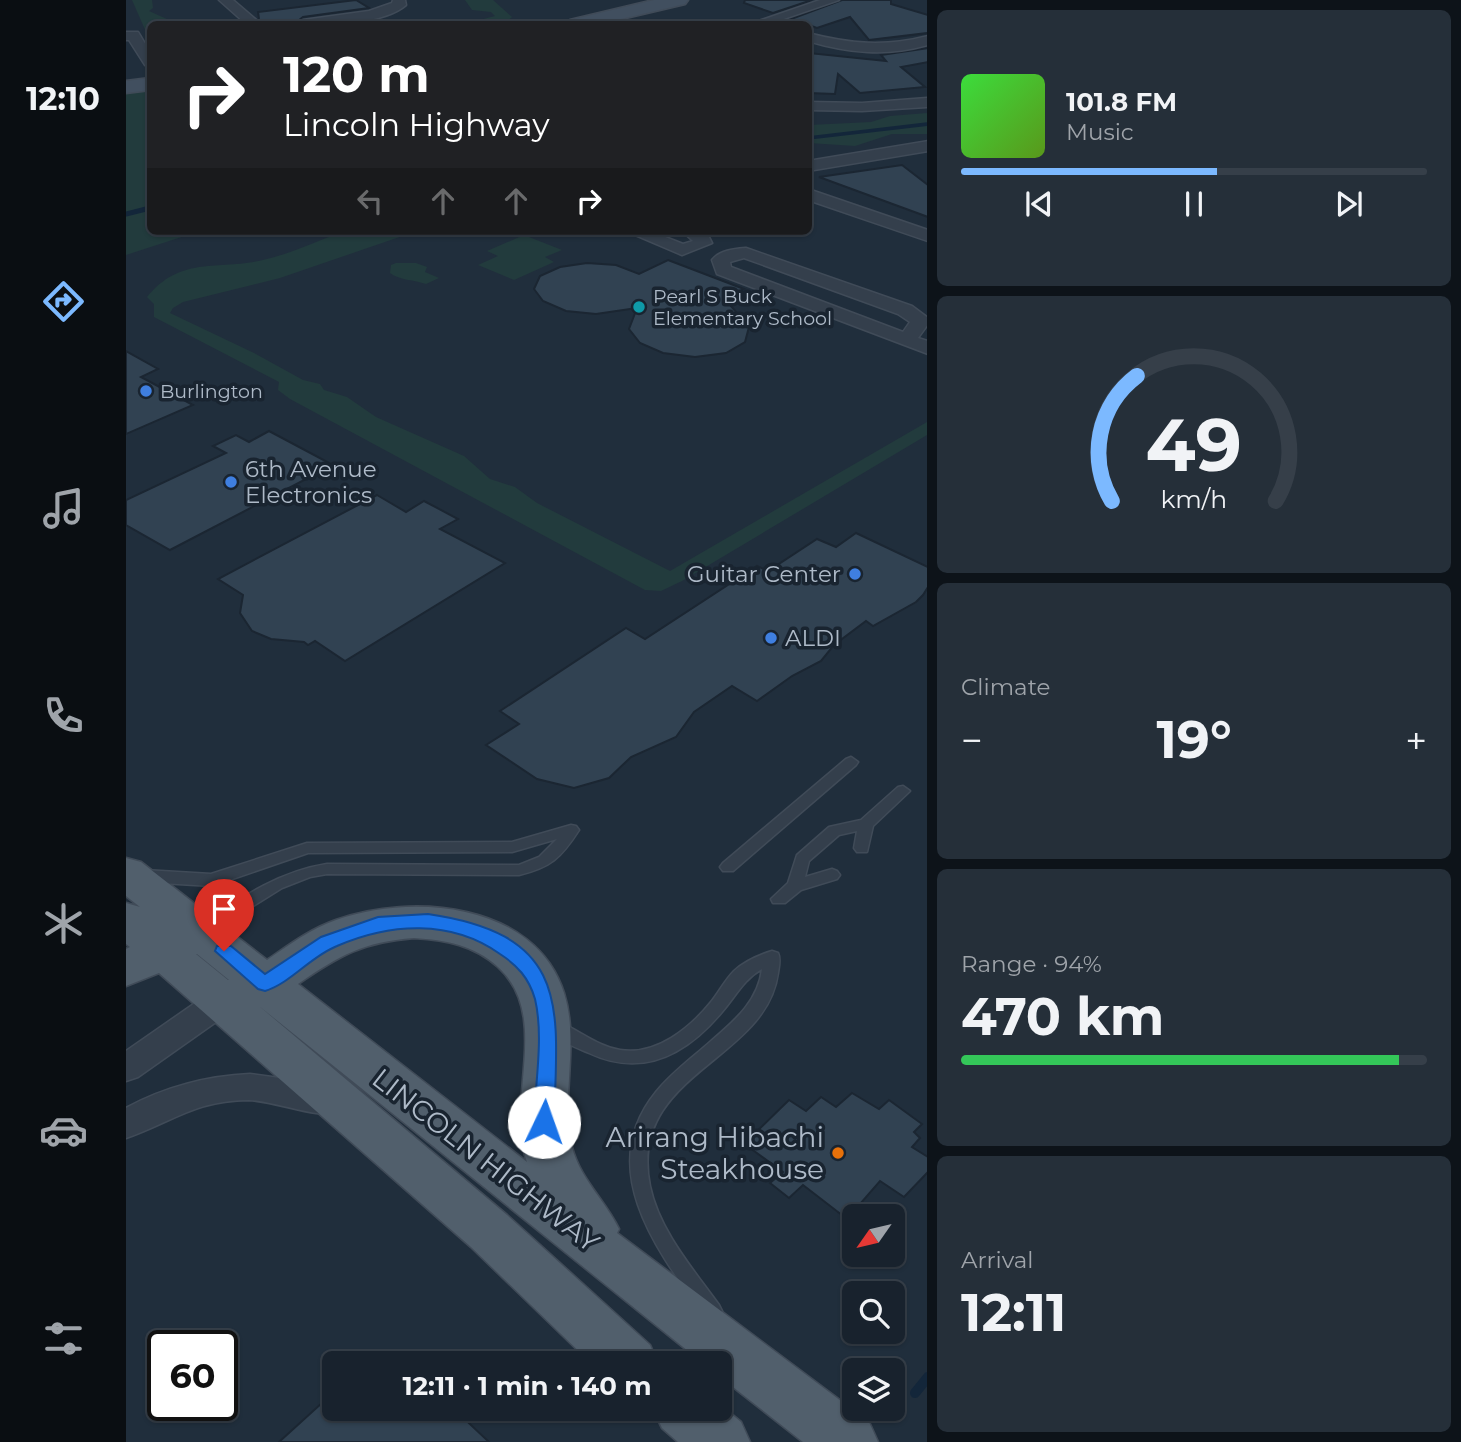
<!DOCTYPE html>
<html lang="en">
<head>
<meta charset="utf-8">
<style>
  :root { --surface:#18222d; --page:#252f39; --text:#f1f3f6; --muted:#9fa4aa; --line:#363f49; --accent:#7cb9ff }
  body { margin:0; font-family:Montserrat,sans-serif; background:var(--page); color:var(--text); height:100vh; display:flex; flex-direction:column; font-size:26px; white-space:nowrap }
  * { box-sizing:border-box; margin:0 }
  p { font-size:23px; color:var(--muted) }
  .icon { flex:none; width:38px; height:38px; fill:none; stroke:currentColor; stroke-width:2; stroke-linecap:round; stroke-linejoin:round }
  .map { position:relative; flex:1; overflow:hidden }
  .sheet { display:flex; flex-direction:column; gap:10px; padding:10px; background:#0d1319; width:534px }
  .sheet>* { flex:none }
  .banner { position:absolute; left:21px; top:21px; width:665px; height:214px; border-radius:10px; box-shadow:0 2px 5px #0004,0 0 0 2px var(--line); background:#202124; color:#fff; overflow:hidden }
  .needle { width:46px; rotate:236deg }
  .fabs { position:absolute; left:716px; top:1204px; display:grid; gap:14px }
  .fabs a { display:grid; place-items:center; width:63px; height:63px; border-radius:10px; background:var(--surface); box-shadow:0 2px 5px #0004,0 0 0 2px var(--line); font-size:35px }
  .speed { position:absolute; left:21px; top:1330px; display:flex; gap:14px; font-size:35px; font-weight:700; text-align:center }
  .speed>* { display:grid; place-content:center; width:91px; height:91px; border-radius:50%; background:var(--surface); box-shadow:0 2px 5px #0004,0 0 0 2px var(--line); line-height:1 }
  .speed .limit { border:4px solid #111; border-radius:10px; background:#fff; color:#111 }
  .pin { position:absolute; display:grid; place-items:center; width:60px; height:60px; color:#fff; margin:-72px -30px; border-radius:50% 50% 50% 0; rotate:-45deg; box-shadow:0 0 7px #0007 }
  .pin .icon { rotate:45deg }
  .me { position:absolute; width:77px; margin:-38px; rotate:3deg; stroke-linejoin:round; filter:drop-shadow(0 0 5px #0008) }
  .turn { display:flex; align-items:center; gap:24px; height:147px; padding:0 21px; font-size:32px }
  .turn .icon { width:91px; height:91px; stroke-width:2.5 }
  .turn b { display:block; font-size:49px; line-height:60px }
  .lanes { display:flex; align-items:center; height:66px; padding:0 21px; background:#0003; justify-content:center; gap:35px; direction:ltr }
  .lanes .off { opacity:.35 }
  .big { font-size:52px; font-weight:700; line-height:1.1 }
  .sheet .tile { flex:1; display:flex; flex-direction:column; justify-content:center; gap:10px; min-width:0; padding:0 24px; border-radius:10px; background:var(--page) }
  .sheet .dial { align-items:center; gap:0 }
  .dial svg { height:182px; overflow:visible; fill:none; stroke:var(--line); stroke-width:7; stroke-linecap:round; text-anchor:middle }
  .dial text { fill:var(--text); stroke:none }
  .song { display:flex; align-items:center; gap:21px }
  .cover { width:84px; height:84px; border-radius:10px; background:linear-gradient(135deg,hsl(120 70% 55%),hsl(90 70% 35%)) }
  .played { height:7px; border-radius:4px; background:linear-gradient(90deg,var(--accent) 55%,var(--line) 55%) }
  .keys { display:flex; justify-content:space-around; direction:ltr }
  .heat { display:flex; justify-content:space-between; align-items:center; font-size:38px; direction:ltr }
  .charge { height:10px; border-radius:5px; background:linear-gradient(90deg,#34c759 94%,var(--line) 0) }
  .trip { position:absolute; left:196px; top:1351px; width:410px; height:70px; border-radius:10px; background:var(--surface); box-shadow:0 2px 5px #0004,0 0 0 2px var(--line); font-weight:700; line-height:70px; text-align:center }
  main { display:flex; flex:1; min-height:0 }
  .tab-bar { display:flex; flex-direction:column; width:126px; justify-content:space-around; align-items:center; background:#0a0e12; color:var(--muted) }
  .tab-bar .icon { width:49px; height:49px }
  .tab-bar .current { color:var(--accent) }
  .tab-bar b { font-size:32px; color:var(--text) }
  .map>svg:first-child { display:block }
</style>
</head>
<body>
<main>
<nav class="tab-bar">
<b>12:10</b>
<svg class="icon current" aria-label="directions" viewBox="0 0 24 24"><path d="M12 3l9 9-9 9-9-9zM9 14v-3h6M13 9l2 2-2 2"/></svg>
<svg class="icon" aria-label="music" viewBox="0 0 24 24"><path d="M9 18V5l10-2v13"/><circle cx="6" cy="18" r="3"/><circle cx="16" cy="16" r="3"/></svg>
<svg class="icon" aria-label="phone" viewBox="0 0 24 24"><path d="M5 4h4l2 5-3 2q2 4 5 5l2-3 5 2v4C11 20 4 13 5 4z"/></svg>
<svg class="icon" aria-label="climate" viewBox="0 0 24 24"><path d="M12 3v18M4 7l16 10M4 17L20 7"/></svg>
<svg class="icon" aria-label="car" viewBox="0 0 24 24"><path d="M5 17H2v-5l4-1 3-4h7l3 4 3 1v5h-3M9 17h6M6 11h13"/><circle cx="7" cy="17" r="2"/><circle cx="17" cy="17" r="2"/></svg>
<svg class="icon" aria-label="filters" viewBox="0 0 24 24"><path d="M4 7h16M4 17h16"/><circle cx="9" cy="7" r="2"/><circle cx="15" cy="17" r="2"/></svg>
</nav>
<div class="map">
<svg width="802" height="1442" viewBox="0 0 802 1442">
  <rect width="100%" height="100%" fill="#202e3c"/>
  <g fill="#223b3d">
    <path d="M 6,0 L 26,0 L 27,8 L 23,11 L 43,20 L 43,24 L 24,24 L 24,41 Z"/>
    <path d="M 339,0 L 367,0 L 386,17 L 378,24 L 338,24 L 369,16 L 365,12 L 346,10 Z"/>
    <path d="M 24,89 L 24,231 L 74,231 L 0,255 L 0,94 Z"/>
    <path d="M 801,113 L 801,134 L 766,134 L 729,146 L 683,143 L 683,125 L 745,122 L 764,116 Z"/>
    <path d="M 220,231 L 291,231 L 154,278 L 57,302 L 47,308 L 44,313 L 128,353 L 177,380 L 194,384 L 198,390 L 221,397 L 250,417 L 338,456 L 364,479 L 389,487 L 411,503 L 544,571 L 801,422 L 801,435 L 556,581 L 535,591 L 519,590 L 164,399 L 152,390 L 153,382 L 28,317 L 28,304 L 21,297 C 56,255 91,271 137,260 C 165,254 192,240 220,231 Z"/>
    <path d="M 398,235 L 436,250 L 419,257 L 428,262 L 388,280 L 352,265 L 372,256 L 361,251 Z"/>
    <path d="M 270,263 L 290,263 L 301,267 L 299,272 L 313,278 L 300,284 C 289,280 272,280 264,273 L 265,265 Z"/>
  </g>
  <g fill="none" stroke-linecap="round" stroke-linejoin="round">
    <path stroke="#13263a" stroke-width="3.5" d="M 682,138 L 802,124"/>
    <path stroke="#13263a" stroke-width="5" d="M 0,214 L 24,208"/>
    <path stroke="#13263a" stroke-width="10" d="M 789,1393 L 802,1377"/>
  </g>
  <g fill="#314252" stroke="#1b2632" stroke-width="2">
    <path d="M 230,0 L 243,8 L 177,17 L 168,24 L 137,24 L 133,19 L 132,12 Z"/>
    <path d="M 619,0 L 686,0 L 647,13 L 618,3 Z"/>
    <path d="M 716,0 L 765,0 L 765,4 L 802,15 L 802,33 L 743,40 L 724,17 L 691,28 L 665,19 Z"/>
    <path d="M 802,48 L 802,62 L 775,67 L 799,87 L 734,93 L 712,74 L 709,94 L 682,93 L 683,53 L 760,61 L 755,55 Z"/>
    <path d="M 776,165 L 802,185 L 802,217 L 693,177 Z"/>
    <path d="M 542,260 L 618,289 L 599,299 L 623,327 L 619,342 L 600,353 L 569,357 L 537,353 L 514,343 L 503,329 L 511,308 L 470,314 L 440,311 L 417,301 L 408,289 L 414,276 L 434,267 L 461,263 L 490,265 L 513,274 Z"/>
    <path d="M 0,351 L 32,369 L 15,377 L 67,405 L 0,434 Z"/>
    <path d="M 143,431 L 207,465 L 44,550 L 0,525 L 0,500 L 100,453 L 87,446 L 110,435 L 123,442 Z"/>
    <path d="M 251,495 L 280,512 L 298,501 L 332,519 L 314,529 L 379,563 L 219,661 L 189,641 L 182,645 L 178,642 L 145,639 L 126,631 L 114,613 L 117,595 L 92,579 Z"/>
    <path d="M 730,533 L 802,567 L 802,587 L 797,595 L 790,602 L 747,626 L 740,621 L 708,645 L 695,661 L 666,676 L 631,701 L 606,686 L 568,712 L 550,737 L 505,757 L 483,778 L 448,788 L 411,779 L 360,745 L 393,724 L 374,711 L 500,628 L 519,639 L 631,566 L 642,571 L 691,539 L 710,547 Z"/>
    <path d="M 726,1093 L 753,1109 L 763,1100 L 796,1124 L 788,1132 L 794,1138 L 786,1147 L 802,1157 L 802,1172 L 778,1197 L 754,1181 L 721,1219 L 677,1185 L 663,1198 L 644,1183 L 657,1172 L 624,1148 L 627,1146 L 621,1141 L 663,1100 L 680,1111 L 695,1097 L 710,1107 Z"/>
    <path d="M 208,1392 L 208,1409 L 328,1409 L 363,1442 L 153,1442 Z"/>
  </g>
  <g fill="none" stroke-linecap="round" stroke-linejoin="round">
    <g stroke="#404b58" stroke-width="3">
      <g id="lane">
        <path d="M 725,757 L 732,762 L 730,765 L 607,871 L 597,871 L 594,867 L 597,863 L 720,759 Z"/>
        <path d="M 777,786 L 784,791 L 747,826 L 741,852 L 731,852 L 728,848 L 731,831 L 713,835 L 683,861 L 679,877 L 706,869 L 711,871 L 714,875 L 711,879 L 675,890 L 659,903 L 647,903 L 645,899 L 662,883 L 671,855 L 703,827 L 735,820 L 772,787 Z"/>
        <path d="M 445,825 L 450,826 L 453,830 C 435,858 425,867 393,875 L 201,874 L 184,877 L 156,888 L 76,938 L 70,936 L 68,932 L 70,928 C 112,900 150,872 201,864 L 393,865 L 413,857 L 431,839 L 386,852 L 182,853 L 86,886 L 18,882 L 13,880 L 10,876 L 13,872 L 18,870 L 85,874 L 181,843 L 386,842 Z"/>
        <path d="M 646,951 L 652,953 C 655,959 653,966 652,973 C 640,1062 501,1073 524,1186 C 533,1230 567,1269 593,1305 L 596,1311 L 593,1317 L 586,1320 L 579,1317 C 533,1253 467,1169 530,1092 C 545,1073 566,1058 585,1041 C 608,1021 632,1002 636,969 C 617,980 610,996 596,1012 C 560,1055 516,1078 463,1053 C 450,1047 428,1040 421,1028 L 424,1023 L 430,1021 C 452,1029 470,1046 494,1050 C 530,1056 564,1028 585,1002 C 593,992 599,980 608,971 C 618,962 633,955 646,951 Z"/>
      </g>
    </g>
    <g stroke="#404b58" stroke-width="3">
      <g id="street">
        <path d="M 93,0 L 107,0 L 135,24 L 120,24 Z"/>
        <path d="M 267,0 L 279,0 L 280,5 C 258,24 198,27 170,24 L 177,20 L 243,11 L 266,3 Z"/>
        <path d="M 694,0 L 713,0 L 643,24 L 624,24 Z"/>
        <path d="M 0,32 L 12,32 L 24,52 L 24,66 L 19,65 L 3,40 L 0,40 Z"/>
        <path d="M 682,33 C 724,44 759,47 802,36 L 802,45 C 761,57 722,53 682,41 Z"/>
        <path d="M 802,98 L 802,107 L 736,111 L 682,110 L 682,102 L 736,103 Z"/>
        <path d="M 802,141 L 802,151 L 682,171 L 682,161 Z"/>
        <path d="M 682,189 L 802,230 L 802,241 L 682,200 Z"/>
        <path d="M 500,231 L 524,231 L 557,244 L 567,241 L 556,231 L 580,231 L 586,243 L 556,255 Z"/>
        <path d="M 620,248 L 786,306 L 802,318 L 802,324 L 792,338 L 802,341 L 802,354 L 591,274 L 586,260 C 594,250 608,249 620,248 ZM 618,258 L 772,314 L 784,322 L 777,332 L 605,267 L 604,262 Z"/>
        <path d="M 96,989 L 107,992 L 112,1001 L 107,1010 L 12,1077 L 0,1081 L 0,1051 L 85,992 Z"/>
        <path d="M 124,1074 L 175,1081 L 213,1093 L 218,1103 L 213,1113 C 193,1119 149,1101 123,1100 C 70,1100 46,1122 0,1138 L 0,1108 C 39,1087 80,1076 124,1074 Z"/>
      </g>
    </g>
    <g stroke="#404b58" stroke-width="3">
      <g id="secondary">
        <path d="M 528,0 L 562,0 L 559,4 L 474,24 L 441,24 L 444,20 Z"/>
        <path d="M 24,78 L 24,90 L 0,93 L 0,81 Z"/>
      </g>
    </g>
    <g stroke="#404b58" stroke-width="3">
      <g id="primary">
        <path d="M 0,858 L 15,862 L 141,960 C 163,945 184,929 210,920 C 285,893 409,902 438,993 C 454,1044 434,1096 446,1147 C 454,1179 479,1200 493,1229 L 491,1233 L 743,1422 L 752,1442 L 677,1442 L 593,1376 L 593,1363 L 577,1363 L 133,1006 L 381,1215 L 524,1345 L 532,1363 L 465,1363 L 345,1247 L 33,973 L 0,986 L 0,949 L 4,947 L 0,944 L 0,903 L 14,907 L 0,896 ZM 288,938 C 320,940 348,945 372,967 C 426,1016 379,1100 401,1162 L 172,984 C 214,955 237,942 288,938 ZM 70,954 L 71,954 L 103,980 L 102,980 Z"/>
        <path d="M 593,1404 L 615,1422 L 624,1442 L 552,1442 L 536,1428 L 527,1409 L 593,1409 Z"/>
      </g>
    </g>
    <use href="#lane" fill="#343f4c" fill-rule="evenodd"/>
    <use href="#street" fill="#343f4c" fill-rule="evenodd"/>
    <use href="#secondary" fill="#414f5f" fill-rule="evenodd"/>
    <use href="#primary" fill="#515f6c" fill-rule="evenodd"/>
  </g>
  <path fill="#1a73e8" stroke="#114b97" stroke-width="2" d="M 302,914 C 445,935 432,1005 428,1122 L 425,1128 L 418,1130 L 411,1128 L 408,1122 C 409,1083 418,1037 409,999 C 403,978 391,965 374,954 C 325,919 264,923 211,946 C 185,956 165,983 139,991 L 132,989 L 89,951 L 91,946 L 105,946 L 139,974 L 195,937 L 252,917 Z"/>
  <circle fill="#0f9aa8" stroke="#192430" stroke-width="2.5" cx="513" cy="307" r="7"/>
  <g fill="#3f7fe0" stroke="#192430" stroke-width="2.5">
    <circle cx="20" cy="391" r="7"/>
    <circle cx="105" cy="482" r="7"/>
    <circle cx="729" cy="574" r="7"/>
    <circle cx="645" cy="638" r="7"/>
  </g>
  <circle fill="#e8710a" stroke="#192430" stroke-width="2.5" cx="712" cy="1153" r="7"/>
  <g text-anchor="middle" stroke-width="7" stroke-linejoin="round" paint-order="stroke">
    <g font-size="19" fill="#aebac8" stroke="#192430" text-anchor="start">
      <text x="527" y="303">Pearl S Buck<tspan x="527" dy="22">Elementary School</tspan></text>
      <text x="34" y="398">Burlington</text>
    </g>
    <g font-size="23" fill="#aebac8" stroke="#192430" text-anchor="start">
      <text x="119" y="477">6th Avenue<tspan x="119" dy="26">Electronics</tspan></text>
      <text x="715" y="582" text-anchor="end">Guitar Center</text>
      <text x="659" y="646">ALDI</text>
    </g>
    <g font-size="28" fill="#aebac8" stroke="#192430" text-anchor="end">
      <text x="698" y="1147">Arirang Hibachi<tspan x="698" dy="32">Steakhouse</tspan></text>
    </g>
    <g font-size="28" fill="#aebac8" stroke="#192430">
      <text transform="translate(360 1160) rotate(38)" y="10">LINCOLN HIGHWAY</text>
    </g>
  </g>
</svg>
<div class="fabs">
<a><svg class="needle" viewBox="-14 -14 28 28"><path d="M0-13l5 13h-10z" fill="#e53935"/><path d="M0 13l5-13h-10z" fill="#9fa4aa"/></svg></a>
<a><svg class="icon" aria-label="search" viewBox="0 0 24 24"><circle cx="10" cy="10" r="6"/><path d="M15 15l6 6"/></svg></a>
<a><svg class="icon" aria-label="layers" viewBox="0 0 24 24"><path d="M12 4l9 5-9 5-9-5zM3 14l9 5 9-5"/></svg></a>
</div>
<div class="speed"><div class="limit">60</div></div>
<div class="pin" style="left:98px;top:951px;background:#d93025"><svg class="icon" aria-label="arrive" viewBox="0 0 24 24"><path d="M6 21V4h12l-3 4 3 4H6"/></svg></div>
<svg class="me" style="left:418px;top:1122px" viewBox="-20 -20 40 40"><circle r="19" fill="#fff"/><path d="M0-13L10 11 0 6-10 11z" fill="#1a73e8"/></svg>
<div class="trip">12:11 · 1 min · 140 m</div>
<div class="banner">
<div class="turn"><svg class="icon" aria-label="right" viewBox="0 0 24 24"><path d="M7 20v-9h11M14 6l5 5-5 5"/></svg><div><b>120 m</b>Lincoln Highway</div></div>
<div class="lanes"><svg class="icon off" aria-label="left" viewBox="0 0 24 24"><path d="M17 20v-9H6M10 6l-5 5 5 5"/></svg><svg class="icon off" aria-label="ahead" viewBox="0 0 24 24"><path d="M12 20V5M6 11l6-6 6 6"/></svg><svg class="icon off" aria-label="ahead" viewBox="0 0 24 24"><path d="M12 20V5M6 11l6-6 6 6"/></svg><svg class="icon" aria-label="right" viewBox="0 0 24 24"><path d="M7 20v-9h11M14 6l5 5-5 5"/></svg></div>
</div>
</div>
<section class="sheet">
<div class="tile">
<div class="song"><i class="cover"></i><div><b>101.8 FM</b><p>Music</p></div></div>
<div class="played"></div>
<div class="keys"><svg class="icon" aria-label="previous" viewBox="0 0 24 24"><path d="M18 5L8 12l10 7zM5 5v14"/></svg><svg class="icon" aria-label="pause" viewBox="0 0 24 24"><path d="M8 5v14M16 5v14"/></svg><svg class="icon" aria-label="next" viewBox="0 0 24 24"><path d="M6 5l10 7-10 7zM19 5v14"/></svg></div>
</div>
<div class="tile dial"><svg viewBox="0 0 100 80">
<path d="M14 69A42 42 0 1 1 86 69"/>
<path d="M14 69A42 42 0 0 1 25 14" stroke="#7cb9ff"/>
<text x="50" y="56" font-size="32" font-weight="700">49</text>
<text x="50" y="72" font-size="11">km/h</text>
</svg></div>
<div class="tile"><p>Climate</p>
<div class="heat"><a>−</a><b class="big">19°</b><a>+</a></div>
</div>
<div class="tile"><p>Range · 94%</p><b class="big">470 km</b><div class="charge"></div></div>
<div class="tile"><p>Arrival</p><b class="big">12:11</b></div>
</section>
</main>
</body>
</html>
